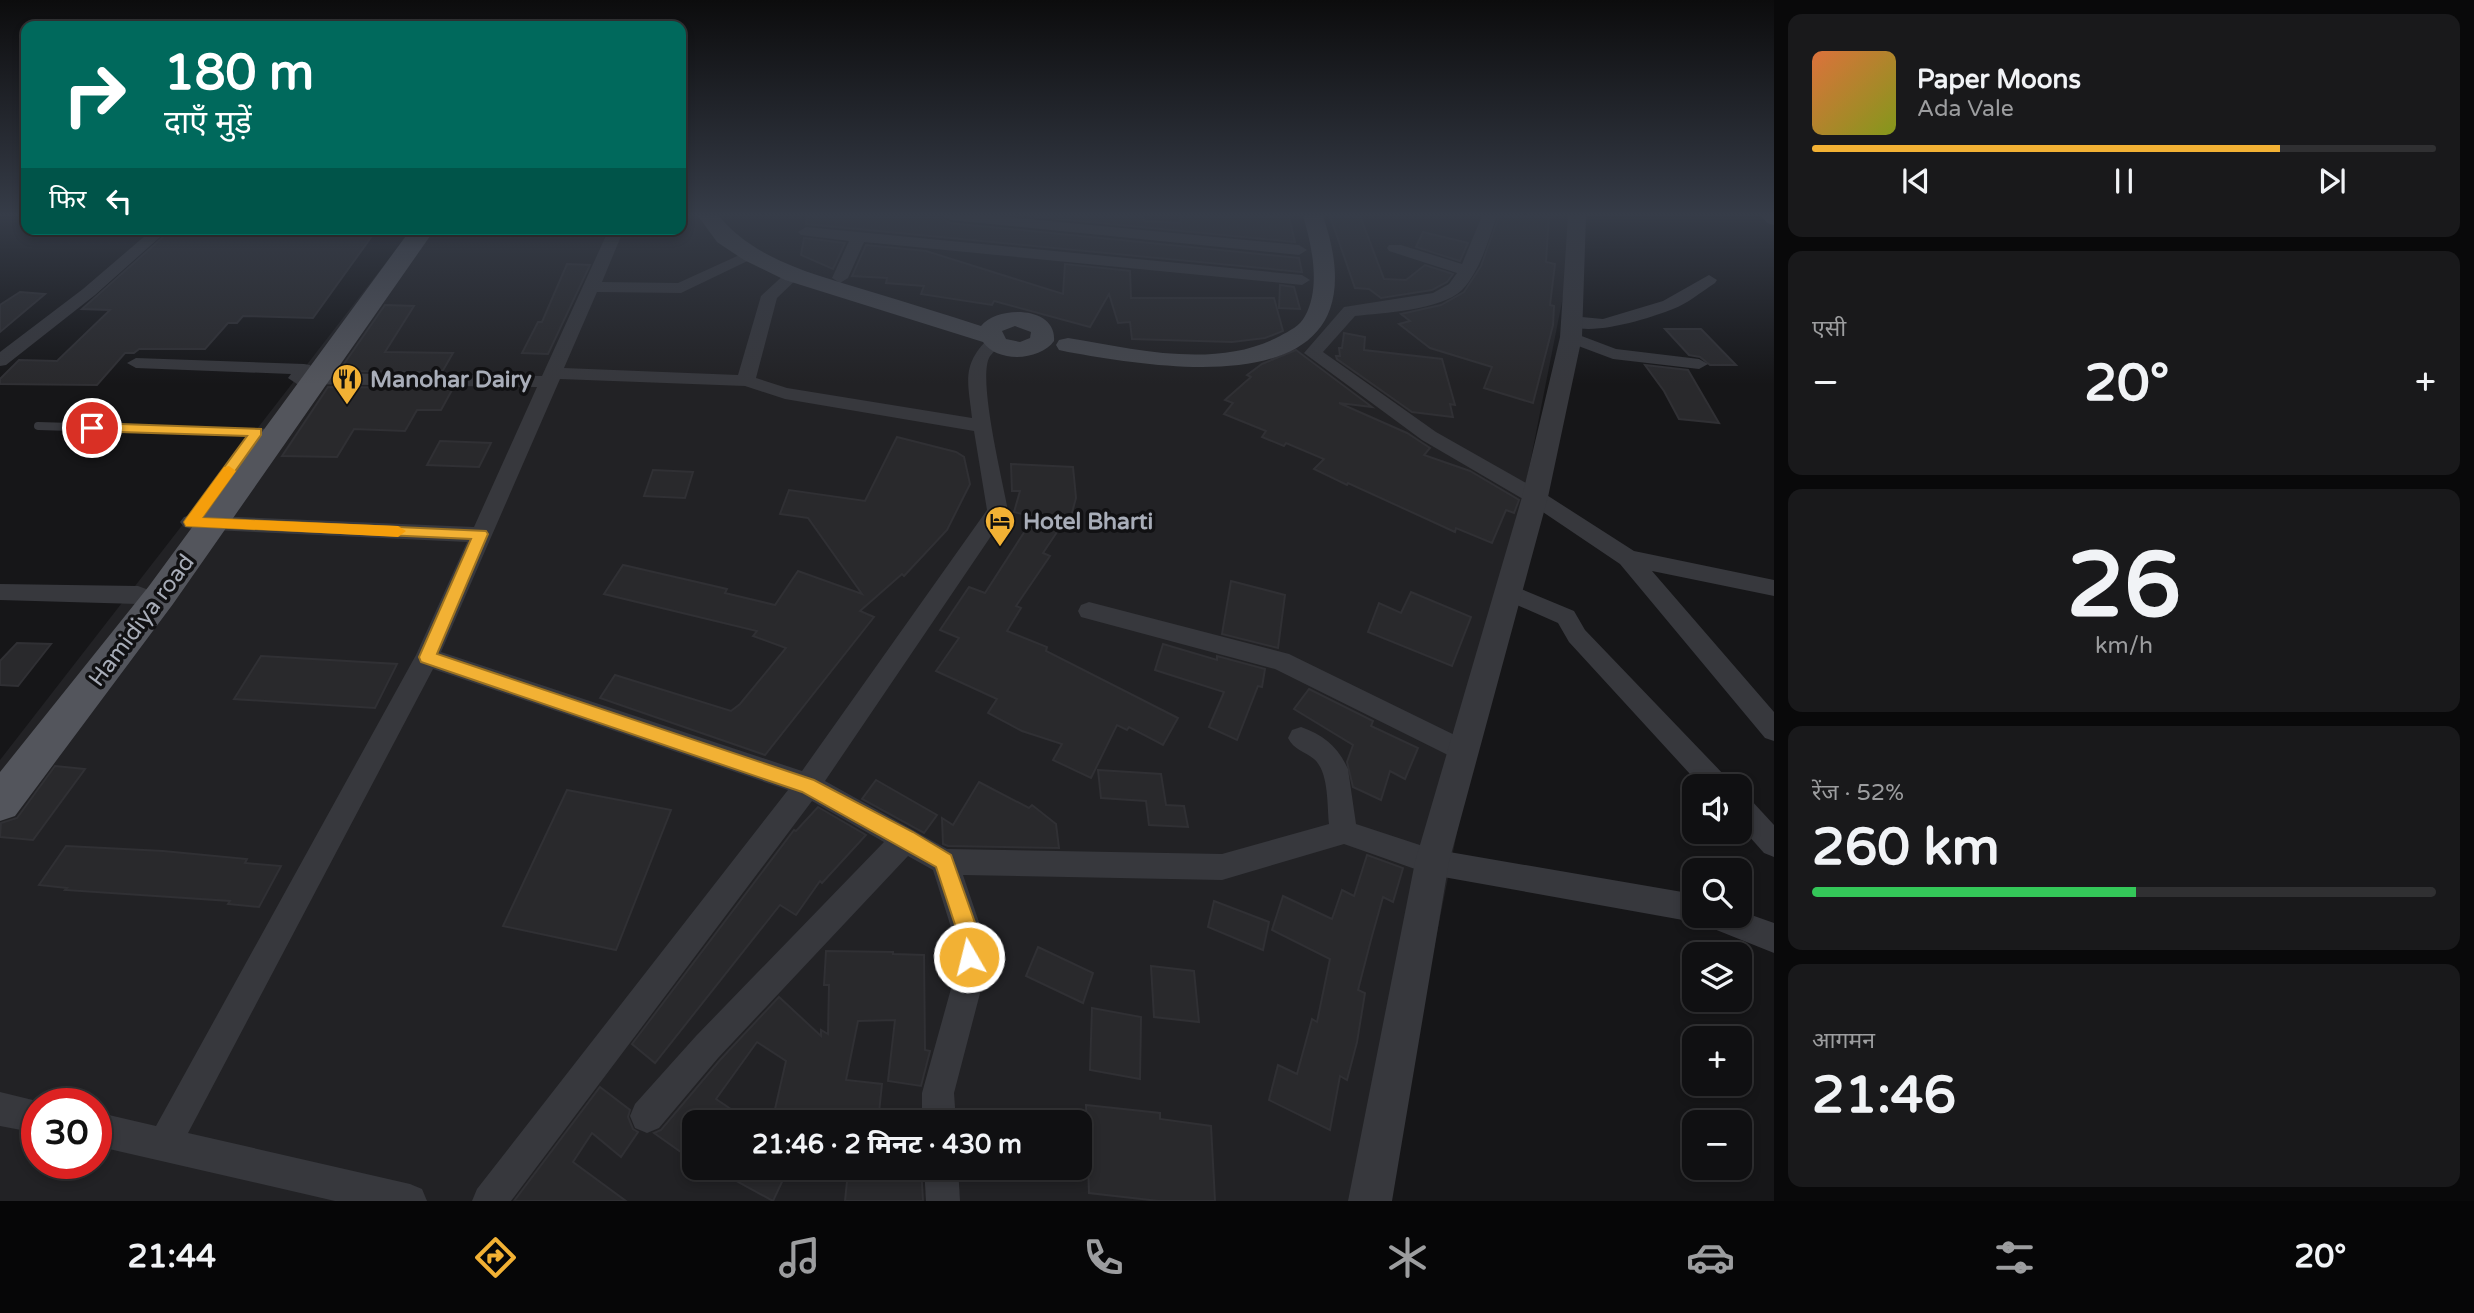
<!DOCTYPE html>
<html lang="hi">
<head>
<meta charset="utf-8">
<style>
  :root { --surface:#101012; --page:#19191b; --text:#f1f3f6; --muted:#9c9d9f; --line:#303032; --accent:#f2b134 }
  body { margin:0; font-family:"Varela Round","Noto Sans Devanagari",sans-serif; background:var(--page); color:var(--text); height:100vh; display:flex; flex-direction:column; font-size:26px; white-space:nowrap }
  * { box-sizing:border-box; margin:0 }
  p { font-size:23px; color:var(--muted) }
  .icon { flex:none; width:38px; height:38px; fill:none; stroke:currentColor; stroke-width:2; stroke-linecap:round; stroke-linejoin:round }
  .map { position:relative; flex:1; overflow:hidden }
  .side { display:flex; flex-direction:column; gap:14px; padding:14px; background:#09090a; width:700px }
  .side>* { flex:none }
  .banner { position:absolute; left:21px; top:21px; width:665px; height:214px; border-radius:14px; box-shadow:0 4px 10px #0003,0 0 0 2px var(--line); background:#00695c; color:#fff; overflow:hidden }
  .fabs { position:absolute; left:1682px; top:774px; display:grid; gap:14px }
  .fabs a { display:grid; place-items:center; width:70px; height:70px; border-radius:14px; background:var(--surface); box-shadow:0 4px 10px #0003,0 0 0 2px var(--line); font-size:35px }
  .speed { position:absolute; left:21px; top:1088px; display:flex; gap:14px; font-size:35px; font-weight:700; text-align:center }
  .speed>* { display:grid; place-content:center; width:91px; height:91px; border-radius:50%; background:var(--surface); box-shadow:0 4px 10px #0003,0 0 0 2px var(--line); line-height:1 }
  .speed .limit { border:10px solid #d22; background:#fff; color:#111 }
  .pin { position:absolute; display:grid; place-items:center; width:60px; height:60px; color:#fff; margin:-30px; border:4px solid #fff; border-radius:50%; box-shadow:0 2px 7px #0007 }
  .me { position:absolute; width:77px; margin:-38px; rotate:352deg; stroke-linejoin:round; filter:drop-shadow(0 0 5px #0008) }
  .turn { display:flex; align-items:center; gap:24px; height:147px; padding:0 28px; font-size:32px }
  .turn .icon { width:91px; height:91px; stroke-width:2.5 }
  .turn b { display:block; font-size:49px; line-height:60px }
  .then { display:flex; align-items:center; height:66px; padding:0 28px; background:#0003; gap:14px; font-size:26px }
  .big { font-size:52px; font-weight:700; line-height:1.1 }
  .side .tile { flex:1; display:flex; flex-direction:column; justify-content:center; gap:10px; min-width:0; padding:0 24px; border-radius:14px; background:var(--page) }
  .side .dial { align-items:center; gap:0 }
  .dial b { font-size:91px; line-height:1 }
  .song { display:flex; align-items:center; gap:21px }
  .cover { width:84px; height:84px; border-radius:10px; background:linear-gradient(135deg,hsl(20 70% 55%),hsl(70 70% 35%)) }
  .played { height:7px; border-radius:4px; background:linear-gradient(90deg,var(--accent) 75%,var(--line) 75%) }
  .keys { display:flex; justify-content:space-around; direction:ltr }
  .heat { display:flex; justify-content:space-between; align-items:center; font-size:38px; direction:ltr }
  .charge { height:10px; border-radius:5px; background:linear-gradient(90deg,#34c759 52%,var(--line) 0) }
  .trip { position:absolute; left:682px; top:1110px; width:410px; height:70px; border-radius:14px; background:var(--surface); box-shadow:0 4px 10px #0003,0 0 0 2px var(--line); font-weight:700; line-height:70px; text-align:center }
  .tab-bar { display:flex; height:112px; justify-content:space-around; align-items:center; background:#060607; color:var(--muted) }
  .tab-bar .icon { width:49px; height:49px }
  .tab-bar .on { color:var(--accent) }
  .tab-bar b { font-size:32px; color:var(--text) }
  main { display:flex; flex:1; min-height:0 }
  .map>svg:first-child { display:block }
</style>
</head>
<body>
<main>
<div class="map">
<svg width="1774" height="1201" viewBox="0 0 1774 1201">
  <rect width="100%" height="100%" fill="#161618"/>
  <path fill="#222225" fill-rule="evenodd" d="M 681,216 L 1579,216 L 1384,1201 L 0,1201 L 0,760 L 412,229 L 681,229 ZM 37,1104 L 96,1104 L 96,1164 L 37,1164 ZM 695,1122 L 1080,1122 L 1080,1167 L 695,1167 Z"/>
  <g fill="#29292c" stroke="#303034" stroke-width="2">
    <path d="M 807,216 L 942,218 L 950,223 L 1299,258 L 1302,272 L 806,224 Z"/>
    <path d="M 1027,216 L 1143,216 L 1144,221 L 1181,223 L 1180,216 L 1289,217 L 1295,242 Z"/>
    <path d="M 1330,216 L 1360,216 L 1384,279 L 1406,280 L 1425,265 L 1453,274 L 1447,282 L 1432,290 L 1381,298 L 1369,289 L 1355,288 Z"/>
    <path d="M 1499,216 L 1549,216 L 1546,262 L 1555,264 L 1550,305 L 1554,306 L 1553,325 L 1533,403 L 1484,388 L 1492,367 L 1430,348 L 1399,324 L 1410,321 L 1401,314 L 1441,305 L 1464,292 L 1481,266 Z"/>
    <path d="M 172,229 L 377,229 L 313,318 L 243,316 L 237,323 L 228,323 L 205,349 L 139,349 L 134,353 L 125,353 L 97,385 L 0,384 L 0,379 L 19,360 L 57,361 L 110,310 L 82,309 Z"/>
    <path d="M 1423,232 L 1468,243 L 1460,261 L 1416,247 Z"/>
    <path d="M 804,238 L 845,243 L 833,269 L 801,255 Z"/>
    <path d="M 866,245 L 926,251 L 1063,294 L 1065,264 L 1130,271 L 1131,298 L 1274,298 L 1283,331 L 1265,338 L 1232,342 L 1132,339 L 1130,322 L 1118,323 L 1109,294 L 1090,327 L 994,301 L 992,305 L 921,294 L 924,286 L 886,283 L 887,278 L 852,276 Z"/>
    <path d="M 567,264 L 590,265 L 548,354 L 522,353 L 538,322 L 542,322 Z"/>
    <path d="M 1280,285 L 1294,287 L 1300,309 L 1279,308 Z"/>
    <path d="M 20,292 L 45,294 L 0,332 L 0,305 Z"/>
    <path d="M 385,305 L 414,306 L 385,352 L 453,353 L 442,372 L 339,371 Z"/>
    <path d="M 1665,329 L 1701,329 L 1736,365 L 1710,365 L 1700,357 L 1689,355 Z"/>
    <path d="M 1344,333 L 1365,337 L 1364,350 L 1442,359 L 1455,405 L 1450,404 L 1453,417 L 1412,412 L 1337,359 L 1336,356 L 1340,356 L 1339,348 L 1342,348 Z"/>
    <path d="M 1296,350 L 1372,407 L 1339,403 L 1407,433 L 1430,448 L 1424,455 L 1470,471 L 1519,500 L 1514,513 L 1506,510 L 1492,543 L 1456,528 L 1455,532 L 1348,483 L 1347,485 L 1314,469 L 1324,459 L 1286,443 L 1284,446 L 1262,437 L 1266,431 L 1224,414 L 1233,403 L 1225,400 L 1251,377 L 1247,375 L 1262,364 Z"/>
    <path d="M 1645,365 L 1688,370 L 1719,423 L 1679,419 L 1664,391 Z"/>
    <path d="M 328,387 L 433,388 L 452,390 L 441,410 L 417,410 L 405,431 L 354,429 L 337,457 L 282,456 Z"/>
    <path d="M 897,437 L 956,452 L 964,457 L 970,484 L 947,530 L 904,576 L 902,574 L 860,611 L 874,617 L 765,755 L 600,698 L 615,675 L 731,711 L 740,704 L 786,648 L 753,636 L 757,631 L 604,594 L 623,565 L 727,589 L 725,593 L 775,605 L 798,571 L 862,594 L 808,518 L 780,514 L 789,490 L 865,501 Z"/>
    <path d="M 440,441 L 491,443 L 479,467 L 427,465 Z"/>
    <path d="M 1011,464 L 1073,467 L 1076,498 L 1069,524 L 1063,523 L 1043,553 L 1050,556 L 1016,606 L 1021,608 L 1007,631 L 1047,647 L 1046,651 L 1178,718 L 1163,745 L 1129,727 L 1127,730 L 1117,725 L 1091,778 L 1053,760 L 1062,744 L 1022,731 L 988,713 L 997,699 L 936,671 L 959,638 L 940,630 L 969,587 L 985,593 L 1034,517 L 1014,512 L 1020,491 L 1012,491 Z"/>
    <path d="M 653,470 L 693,472 L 685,498 L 644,496 Z"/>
    <path d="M 1231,581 L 1285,595 L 1278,648 L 1222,634 Z"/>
    <path d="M 1411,592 L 1471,617 L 1452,666 L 1368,632 L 1379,603 L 1401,613 Z"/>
    <path d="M 17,643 L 51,644 L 18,686 L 0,685 L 0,661 Z"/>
    <path d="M 1163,644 L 1217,660 L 1217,656 L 1265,669 L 1262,687 L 1258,686 L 1237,740 L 1209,727 L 1224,692 L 1155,670 Z"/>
    <path d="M 261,656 L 397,664 L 375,708 L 234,699 Z"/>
    <path d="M 1309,689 L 1373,721 L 1371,726 L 1418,748 L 1405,779 L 1390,771 L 1381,800 L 1353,787 L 1347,762 L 1353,745 L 1294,709 Z"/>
    <path d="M 55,766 L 85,769 L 33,840 L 0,837 L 1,823 L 17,818 Z"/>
    <path d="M 1098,770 L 1161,774 L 1166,805 L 1184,806 L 1188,827 L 1149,825 L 1146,801 L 1101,798 Z"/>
    <path d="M 876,780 L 937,815 L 924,833 L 862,799 Z"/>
    <path d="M 979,782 L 1029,808 L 1032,805 L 1056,824 L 1059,848 L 948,846 L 943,844 L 942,818 L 953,825 Z"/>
    <path d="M 567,790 L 671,810 L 616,950 L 503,926 Z"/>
    <path d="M 818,807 L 866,835 L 822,883 L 820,881 L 796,915 L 780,905 L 655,1063 L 632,1044 L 794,830 L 796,831 Z"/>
    <path d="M 66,846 L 163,851 L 247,859 L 245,863 L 281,866 L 259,907 L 228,904 L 230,901 L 65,890 L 67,888 L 39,885 Z"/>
    <path d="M 1367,855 L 1403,868 L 1393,902 L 1383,897 L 1372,936 L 1358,990 L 1365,993 L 1357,1042 L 1347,1080 L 1340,1076 L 1330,1130 L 1269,1100 L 1278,1065 L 1297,1074 L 1312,1019 L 1317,1022 L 1330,959 L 1272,930 L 1283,896 L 1332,919 L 1342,890 L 1354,896 Z"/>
    <path d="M 1214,901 L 1269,922 L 1263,950 L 1208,927 Z"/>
    <path d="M 1038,947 L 1093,973 L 1083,1003 L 1026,976 Z"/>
    <path d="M 826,951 L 893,952 L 893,954 L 924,955 L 925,1050 L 930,1051 L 921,1086 L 888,1081 L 895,1020 L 858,1021 L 846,1080 L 882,1084 L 878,1122 L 772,1122 L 786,1061 L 757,1042 L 716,1099 L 750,1122 L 695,1122 L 695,1162 L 654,1133 L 661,1130 L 720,1060 L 779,997 L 821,1036 L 821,1030 L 828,1034 L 829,985 L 824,985 Z"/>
    <path d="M 1151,966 L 1194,971 L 1199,1022 L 1154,1017 Z"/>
    <path d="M 1092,1008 L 1141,1017 L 1140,1079 L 1090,1070 Z"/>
    <path d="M 600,1087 L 630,1110 L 628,1117 L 633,1129 L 638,1132 L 621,1157 L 592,1133 L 573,1162 L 626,1201 L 514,1201 Z"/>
    <path d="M 1086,1105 L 1160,1113 L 1160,1119 L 1211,1126 L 1215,1201 L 1159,1201 L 1089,1193 Z"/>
    <path d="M 711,1167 L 789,1167 L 773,1201 Z"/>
    <path d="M 866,1167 L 921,1167 L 923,1201 L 845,1201 L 848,1172 L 865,1174 Z"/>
  </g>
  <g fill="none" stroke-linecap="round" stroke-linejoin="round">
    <path stroke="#37383d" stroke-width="8" d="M 38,426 L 274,433"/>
    <g fill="#37383d" fill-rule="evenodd">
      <path d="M 943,216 L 998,216 L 1299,245 L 1307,250 L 1299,255 L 950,220 Z"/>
      <path d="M 1482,216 L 1497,216 C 1488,241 1480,271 1462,290 C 1442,310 1382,313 1355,316 L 1323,352 L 1436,432 L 1542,492 L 1634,551 L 1774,580 L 1774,596 L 1652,571 L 1774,712 L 1774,741 L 1765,738 L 1620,564 L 1528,502 L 1422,440 L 1304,353 L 1344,307 L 1433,293 L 1449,284 L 1457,273 L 1389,251 L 1387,248 L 1389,245 L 1401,245 L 1462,264 Z"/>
      <path d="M 806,227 L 1302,275 L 1310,280 L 1302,285 L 864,242 L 848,278 L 840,283 L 832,278 L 849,241 L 801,235 L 798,232 Z"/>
      <path d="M 153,229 L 169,229 L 95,295 L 6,365 L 0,366 L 0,352 L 83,289 Z"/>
      <path d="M 609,229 L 624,229 L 602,282 L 678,283 L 746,252 L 752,250 L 760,255 L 681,293 L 597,292 L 564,368 L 738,375 L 761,296 L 787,272 L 793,270 L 801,275 L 777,298 L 756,378 L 787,388 L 972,418 C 968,382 961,365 989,338 L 1001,338 L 1004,342 C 1000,347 992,352 989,358 C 978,382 1003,482 1008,511 L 825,781 L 947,849 L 1222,854 L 1329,824 C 1327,805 1329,772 1314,759 C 1304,751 1294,750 1288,738 L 1292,730 L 1301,727 C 1324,735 1338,747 1348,769 L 1356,824 L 1432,849 L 1694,894 L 1694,915 L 1740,915 L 1740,911 L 1774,923 L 1774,953 L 1704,925 L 1701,919 L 1694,922 L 1432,875 L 1344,844 L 1222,880 L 963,875 L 984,937 L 984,978 L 954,1093 L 956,1122 L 922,1122 L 922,1093 L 954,978 L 954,937 L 933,870 L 908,856 L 718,1058 L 659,1128 L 647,1133 L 635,1128 L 630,1116 L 635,1104 L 696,1036 L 884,842 L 812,801 L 511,1201 L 472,1201 L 477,1189 L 788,790 L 433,669 L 188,1133 L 410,1184 L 422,1189 L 427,1201 L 335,1201 L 96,1146 L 96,1112 L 156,1126 L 416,655 L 467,542 L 191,529 L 184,527 L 180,522 L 184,517 L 191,515 L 474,527 L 537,387 L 297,384 L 288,378 L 291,374 L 136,368 L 127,363 L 136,358 L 304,364 L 310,365 L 313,369 L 310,373 L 542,376 ZM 560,379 L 745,386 L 785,399 L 974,431 L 987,510 L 802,771 L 441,652 Z"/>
      <path d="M 1709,275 L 1717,280 L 1715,283 C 1701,292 1687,304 1673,309 C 1650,318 1581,341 1562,321 L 1571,316 L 1603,319 L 1663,301 Z"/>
      <path d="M 1571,332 L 1616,349 L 1699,359 L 1708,364 L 1699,369 L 1613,359 L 1565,341 L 1562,337 Z"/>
      <path d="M 0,584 L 138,586 L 146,589 L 149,595 L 146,601 L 138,604 L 0,600 Z"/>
      <path d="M 1509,584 L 1574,611 L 1585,630 L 1727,778 L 1731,786 L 1701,786 L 1569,642 L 1558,623 L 1501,598 L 1498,592 L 1501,586 Z"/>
      <path d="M 1089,602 L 1289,654 L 1473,744 L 1477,752 L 1473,760 L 1464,763 L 1275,669 L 1081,617 L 1078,611 L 1081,605 Z"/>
      <path d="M 1740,796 L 1750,799 L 1774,825 L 1774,857 L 1764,853 L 1740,826 Z"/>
      <path d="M 0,1092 L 49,1104 L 37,1104 L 37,1133 L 0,1126 Z"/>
      <path d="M 924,1167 L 958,1167 L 960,1201 L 926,1201 Z"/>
    </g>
    <g fill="#37383d" fill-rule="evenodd">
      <path d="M 1568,216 L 1586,216 L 1582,337 L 1548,497 L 1449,862 L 1392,1201 L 1348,1201 L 1415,862 L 1522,497 L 1560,337 Z"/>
      <path d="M 1762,216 L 1774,216 L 1774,225 L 1767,223 Z"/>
    </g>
    <g fill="#45474d" fill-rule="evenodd">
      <path d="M 698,216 L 719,216 C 757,262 818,275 872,292 C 908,303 945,314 981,326 C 998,305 1057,306 1054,341 C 1040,361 997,363 983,342 L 785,280 L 744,260 L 717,242 ZM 1015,326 L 1031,332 L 1030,338 L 1020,342 L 1006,339 L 1002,331 Z"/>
      <path d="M 1303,216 L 1323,216 C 1387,402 1179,372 1068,352 L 1059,350 L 1056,345 L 1059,340 L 1068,338 C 1135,349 1216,370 1280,336 C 1289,331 1300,326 1305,316 C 1321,287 1312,246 1303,216 Z"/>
    </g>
    <path fill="#53555c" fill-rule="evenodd" d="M 411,229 L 435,229 L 173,604 L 15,816 L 0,821 L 0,772 L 149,586 Z"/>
  </g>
  <linearGradient id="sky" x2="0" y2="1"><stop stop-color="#0c0c0d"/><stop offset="0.56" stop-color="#363c48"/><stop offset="1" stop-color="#363c48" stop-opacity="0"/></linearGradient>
  <rect width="1774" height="384" fill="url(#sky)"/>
  <path fill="#f2b134" stroke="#9d7322" stroke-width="2" d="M 92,423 L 261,429 L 261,435 L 202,518 L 486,531 L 488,534 L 437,654 L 814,780 L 913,832 L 951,855 L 980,937 L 980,957 L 977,965 L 969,968 L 962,965 L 959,957 L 959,937 L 936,867 L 802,792 L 421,662 L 419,657 L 471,539 L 186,526 L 184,522 L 186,519 L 247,436 L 88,431 L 86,428 Z"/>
  <path fill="#f59e0b" d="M 229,466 L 236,471 L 202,518 L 398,526 L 406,531 L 398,537 L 186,526 L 184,522 L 186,519 L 224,467 Z"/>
  <defs>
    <g id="restaurant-pin" transform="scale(1.575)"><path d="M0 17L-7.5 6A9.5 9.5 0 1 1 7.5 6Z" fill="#f2b134" stroke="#111113"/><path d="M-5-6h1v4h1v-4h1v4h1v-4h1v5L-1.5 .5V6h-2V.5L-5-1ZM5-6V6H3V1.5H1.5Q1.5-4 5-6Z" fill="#111"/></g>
    <g id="hotel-pin" transform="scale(1.575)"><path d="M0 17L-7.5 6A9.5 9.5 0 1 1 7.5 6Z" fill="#f2b134" stroke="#111113"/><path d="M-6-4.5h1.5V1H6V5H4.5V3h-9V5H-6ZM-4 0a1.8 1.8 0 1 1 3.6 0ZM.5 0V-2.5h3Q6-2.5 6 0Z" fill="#111"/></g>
  </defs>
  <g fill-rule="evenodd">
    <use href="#restaurant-pin" x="347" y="379"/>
    <use href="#hotel-pin" x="1000" y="521"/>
  </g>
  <g text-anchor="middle" stroke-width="7" stroke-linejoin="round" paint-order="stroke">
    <g font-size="23" font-weight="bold" fill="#a8adb8" stroke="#111113" text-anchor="start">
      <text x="370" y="387">Manohar Dairy</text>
      <text x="1023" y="529">Hotel Bharti</text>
    </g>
    <g font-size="23" fill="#a8adb8" stroke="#111113">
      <text transform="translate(141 620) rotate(-53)" y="8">Hamidiya road</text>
    </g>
  </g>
</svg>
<div class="fabs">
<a><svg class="icon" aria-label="sound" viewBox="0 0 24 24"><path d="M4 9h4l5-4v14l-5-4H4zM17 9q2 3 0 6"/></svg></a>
<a><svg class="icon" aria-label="search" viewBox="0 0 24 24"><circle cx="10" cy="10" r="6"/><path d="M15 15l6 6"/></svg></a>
<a><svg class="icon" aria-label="layers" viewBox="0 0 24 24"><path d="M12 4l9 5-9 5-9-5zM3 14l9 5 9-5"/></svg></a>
<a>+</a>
<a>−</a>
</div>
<div class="speed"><div class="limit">30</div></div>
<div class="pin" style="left:92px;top:428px;background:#d93025"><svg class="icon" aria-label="arrive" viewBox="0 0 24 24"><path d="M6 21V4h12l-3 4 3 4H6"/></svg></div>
<svg class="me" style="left:969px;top:957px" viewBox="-20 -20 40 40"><circle r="17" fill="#f2b134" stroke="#fff" stroke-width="3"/><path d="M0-11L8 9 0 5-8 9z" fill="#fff"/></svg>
<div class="trip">21:46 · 2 मिनट · 430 m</div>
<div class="banner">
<div class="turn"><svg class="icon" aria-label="right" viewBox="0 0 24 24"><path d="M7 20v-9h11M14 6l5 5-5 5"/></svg><div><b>180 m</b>दाएँ मुड़ें</div></div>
<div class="then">फिर<svg class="icon" aria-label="left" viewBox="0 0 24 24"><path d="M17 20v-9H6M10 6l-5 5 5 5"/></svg></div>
</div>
</div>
<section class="side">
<div class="tile">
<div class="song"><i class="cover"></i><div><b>Paper Moons</b><p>Ada Vale</p></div></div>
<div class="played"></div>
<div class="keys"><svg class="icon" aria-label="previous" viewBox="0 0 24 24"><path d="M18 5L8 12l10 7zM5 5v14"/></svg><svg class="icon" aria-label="pause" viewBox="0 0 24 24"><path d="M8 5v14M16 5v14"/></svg><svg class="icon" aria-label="next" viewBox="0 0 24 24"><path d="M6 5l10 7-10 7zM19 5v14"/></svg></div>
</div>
<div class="tile"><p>एसी</p>
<div class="heat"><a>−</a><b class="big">20°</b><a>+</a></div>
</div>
<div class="tile dial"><b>26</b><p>km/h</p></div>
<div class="tile"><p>रेंज · 52%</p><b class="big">260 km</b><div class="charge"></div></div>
<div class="tile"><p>आगमन</p><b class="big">21:46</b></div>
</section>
</main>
<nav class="tab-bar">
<b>21:44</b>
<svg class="icon on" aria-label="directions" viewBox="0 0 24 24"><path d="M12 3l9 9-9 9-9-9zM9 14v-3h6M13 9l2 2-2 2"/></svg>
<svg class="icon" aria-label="music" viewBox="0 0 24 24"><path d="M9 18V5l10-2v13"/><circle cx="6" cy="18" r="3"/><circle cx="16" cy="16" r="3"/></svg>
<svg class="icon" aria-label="phone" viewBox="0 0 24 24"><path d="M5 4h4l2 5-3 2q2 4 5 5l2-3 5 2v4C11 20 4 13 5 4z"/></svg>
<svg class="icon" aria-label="climate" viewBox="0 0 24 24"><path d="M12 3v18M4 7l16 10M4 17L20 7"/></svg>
<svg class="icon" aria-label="car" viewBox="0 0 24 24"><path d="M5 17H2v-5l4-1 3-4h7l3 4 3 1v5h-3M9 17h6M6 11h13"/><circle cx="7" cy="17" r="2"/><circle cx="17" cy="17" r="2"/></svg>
<svg class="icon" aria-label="filters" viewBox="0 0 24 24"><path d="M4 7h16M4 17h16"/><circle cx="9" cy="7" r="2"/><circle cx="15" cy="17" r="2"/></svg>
<b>20°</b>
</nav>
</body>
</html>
